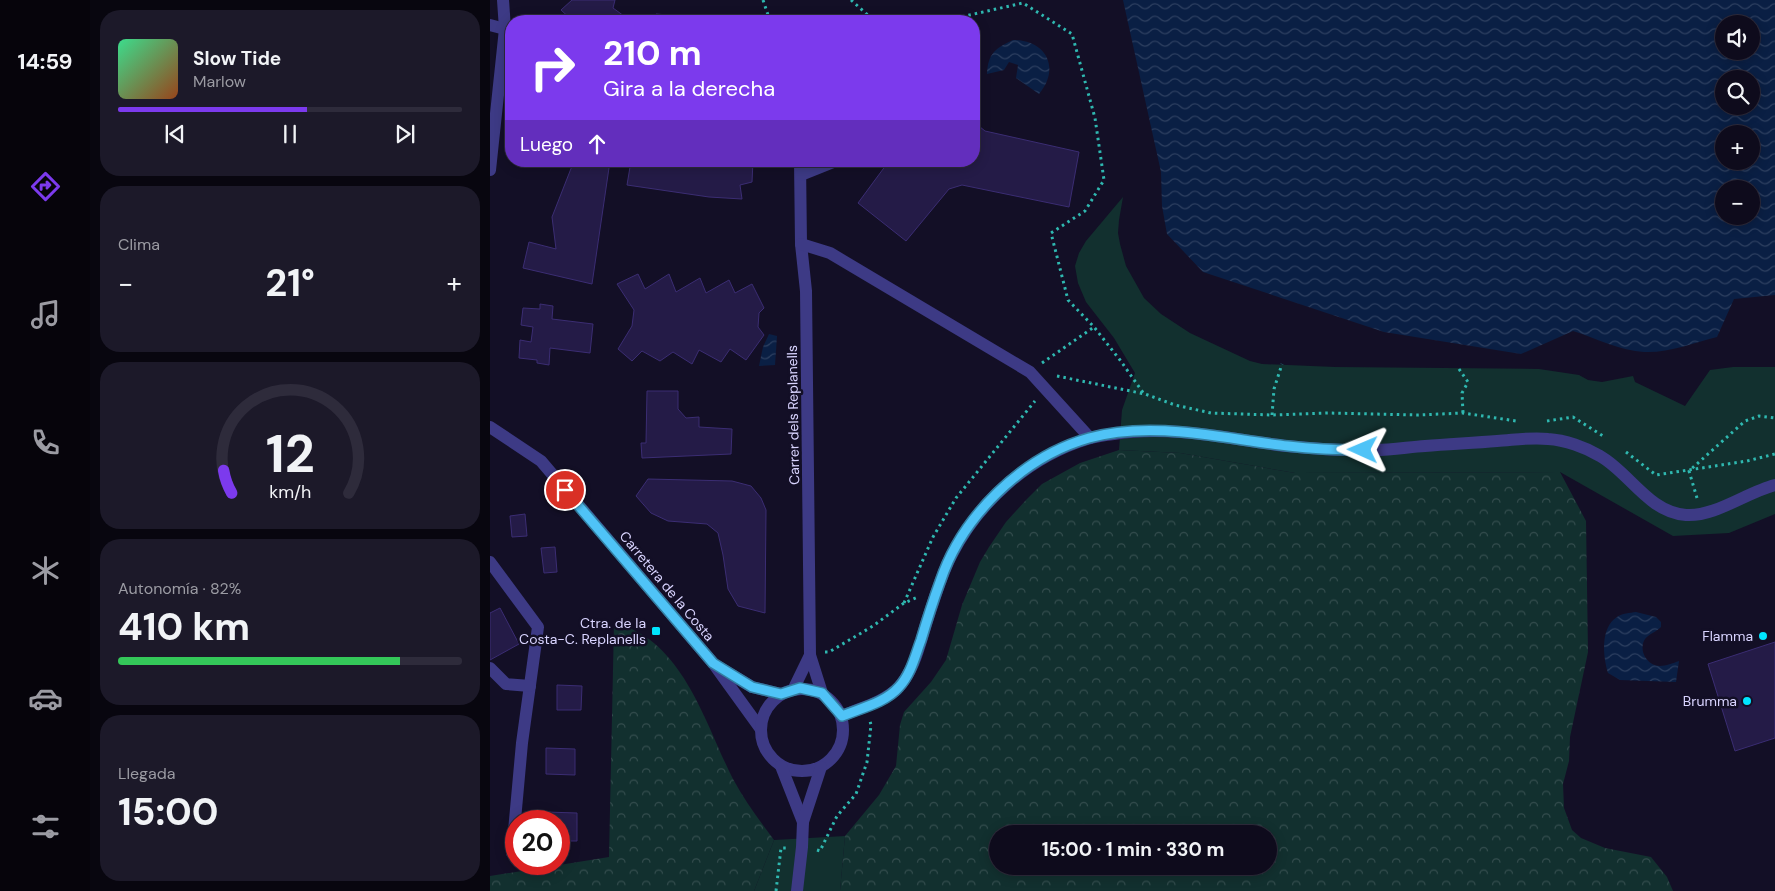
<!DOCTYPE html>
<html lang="es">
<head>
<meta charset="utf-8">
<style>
  :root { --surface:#0e0b1c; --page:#1c1929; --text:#f1f3f6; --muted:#9b9ba3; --line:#2e2b3b; --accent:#7c3aed }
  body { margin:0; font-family:"DM Sans",sans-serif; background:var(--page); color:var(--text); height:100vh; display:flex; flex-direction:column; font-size:19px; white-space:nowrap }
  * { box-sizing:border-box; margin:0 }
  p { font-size:16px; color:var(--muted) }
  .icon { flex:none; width:28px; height:28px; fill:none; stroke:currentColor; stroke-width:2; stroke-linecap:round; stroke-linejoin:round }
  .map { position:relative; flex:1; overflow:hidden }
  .details { display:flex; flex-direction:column; gap:10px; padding:10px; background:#08060f; width:400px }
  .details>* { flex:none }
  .top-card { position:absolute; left:15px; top:15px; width:475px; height:152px; border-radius:20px; box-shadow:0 2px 12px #0003,0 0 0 1px var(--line); background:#7c3aed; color:#fff; overflow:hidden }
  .fabs { position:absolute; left:1225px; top:15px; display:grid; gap:10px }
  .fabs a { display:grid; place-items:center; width:45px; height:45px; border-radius:50%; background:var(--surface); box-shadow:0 2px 12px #0003,0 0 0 1px var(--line); font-size:25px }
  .speed { position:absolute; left:15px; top:810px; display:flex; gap:10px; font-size:25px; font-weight:700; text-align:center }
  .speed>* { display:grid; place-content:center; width:65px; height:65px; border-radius:50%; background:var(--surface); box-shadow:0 2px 12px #0003,0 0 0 1px var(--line); line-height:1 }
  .speed .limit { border:8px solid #d22; background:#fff; color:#111 }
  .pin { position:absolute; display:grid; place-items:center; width:42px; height:42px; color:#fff; margin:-21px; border:2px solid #fff; border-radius:50%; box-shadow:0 1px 5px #0007 }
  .me { position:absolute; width:55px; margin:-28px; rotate:271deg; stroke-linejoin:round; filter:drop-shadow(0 0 4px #0008) }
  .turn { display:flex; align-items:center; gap:18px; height:105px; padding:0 15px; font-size:22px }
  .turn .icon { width:65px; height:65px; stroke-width:2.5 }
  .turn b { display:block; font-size:35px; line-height:42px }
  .then { display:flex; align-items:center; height:48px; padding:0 15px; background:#0003; gap:10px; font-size:19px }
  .big { font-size:38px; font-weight:700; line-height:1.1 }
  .details .card { flex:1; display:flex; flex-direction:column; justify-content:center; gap:8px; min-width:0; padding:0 18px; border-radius:20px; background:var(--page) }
  .details .dial { align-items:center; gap:0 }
  .dial svg { height:130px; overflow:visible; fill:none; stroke:var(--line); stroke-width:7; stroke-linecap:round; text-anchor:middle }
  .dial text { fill:var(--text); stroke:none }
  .song { display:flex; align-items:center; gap:15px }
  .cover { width:60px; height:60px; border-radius:8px; background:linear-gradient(135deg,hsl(150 70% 55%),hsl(20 70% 35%)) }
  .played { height:5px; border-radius:2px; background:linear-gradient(90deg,var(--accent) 55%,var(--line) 55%) }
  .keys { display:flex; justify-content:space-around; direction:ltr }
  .heat { display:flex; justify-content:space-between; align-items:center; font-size:28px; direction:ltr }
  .charge { height:8px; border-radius:4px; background:linear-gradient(90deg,#34c759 82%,var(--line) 0) }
  .trip { position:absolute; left:499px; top:825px; width:288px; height:50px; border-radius:25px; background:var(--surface); box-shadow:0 2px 12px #0003,0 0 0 1px var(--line); font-weight:700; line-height:50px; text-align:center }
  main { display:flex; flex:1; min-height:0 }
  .menu { display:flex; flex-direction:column; width:90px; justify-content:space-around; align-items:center; background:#06040b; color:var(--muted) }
  .menu .icon { width:35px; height:35px }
  .menu .on { color:var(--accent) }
  .menu b { font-size:22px; color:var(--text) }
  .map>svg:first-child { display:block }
</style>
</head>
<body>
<main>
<nav class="menu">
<b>14:59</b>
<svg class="icon on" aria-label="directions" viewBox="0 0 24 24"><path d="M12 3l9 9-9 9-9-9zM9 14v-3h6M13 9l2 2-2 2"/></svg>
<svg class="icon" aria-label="music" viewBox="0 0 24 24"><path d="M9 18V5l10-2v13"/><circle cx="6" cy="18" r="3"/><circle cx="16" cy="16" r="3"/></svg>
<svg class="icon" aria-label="phone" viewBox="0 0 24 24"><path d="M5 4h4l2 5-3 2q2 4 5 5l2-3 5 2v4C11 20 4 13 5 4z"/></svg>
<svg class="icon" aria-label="climate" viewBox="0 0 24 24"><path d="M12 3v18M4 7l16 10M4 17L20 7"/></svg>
<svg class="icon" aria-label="car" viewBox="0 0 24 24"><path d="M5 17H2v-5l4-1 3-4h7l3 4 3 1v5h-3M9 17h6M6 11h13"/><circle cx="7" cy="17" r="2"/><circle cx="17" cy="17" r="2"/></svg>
<svg class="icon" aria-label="filters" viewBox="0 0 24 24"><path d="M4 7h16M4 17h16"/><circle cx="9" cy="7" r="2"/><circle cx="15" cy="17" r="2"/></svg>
</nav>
<section class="details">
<div class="card">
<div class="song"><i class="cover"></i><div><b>Slow Tide</b><p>Marlow</p></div></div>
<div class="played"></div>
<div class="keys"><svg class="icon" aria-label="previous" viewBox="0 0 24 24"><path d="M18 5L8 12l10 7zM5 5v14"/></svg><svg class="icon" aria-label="pause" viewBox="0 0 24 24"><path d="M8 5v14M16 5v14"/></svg><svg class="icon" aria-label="next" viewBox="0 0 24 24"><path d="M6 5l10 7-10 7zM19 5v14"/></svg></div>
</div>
<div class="card"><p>Clima</p>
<div class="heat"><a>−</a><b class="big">21°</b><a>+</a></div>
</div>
<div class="card dial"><svg viewBox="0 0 100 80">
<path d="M14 69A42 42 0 1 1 86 69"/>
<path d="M14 69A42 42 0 0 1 9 55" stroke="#7c3aed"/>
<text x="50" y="56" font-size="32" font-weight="700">12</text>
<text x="50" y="72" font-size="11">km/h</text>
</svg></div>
<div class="card"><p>Autonomía · 82%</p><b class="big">410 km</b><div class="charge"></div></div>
<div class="card"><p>Llegada</p><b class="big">15:00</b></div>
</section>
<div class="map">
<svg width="1285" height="891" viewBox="0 0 1285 891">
  <defs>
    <pattern id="forest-crowns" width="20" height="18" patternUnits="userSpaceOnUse" patternTransform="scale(1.25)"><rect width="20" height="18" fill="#12302f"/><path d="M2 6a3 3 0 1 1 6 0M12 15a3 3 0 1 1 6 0" fill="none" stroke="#344d4e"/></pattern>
    <pattern id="water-waves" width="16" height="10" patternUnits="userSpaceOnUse" patternTransform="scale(1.25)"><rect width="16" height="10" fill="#0a1f44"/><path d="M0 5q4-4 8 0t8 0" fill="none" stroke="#2d3f60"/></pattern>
  </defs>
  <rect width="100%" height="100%" fill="#130f26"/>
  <g fill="#12302f">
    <path d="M 633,197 L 629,220 L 628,233 L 630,244 L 636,266 L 654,298 L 671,314 L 700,333 L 760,361 L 772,364 L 845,367 L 1049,369 L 1089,375 L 1098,380 L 1112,382 L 1143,376 L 1145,382 L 1195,406 L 1220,370 L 1243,367 L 1285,367 L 1285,514 L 1239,533 L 1183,536 L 1070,472 L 805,473 L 690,453 L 629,450 L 632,410 L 645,373 L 624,338 L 596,302 L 588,283 L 585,266 L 589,253 L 596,241 Z"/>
    <path d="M 355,836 L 350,891 L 264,891 L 284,840 Z"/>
  </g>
  <g fill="url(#forest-crowns)" fill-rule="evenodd">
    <path d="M 629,450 L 690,453 L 805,473 L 1070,472 L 1096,521 L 1098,652 L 1080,737 L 1079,761 L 1073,784 L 1074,808 L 1082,830 L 1091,838 L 1115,848 L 1161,857 L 1177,877 L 1183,891 L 350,891 L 355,836 L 389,795 L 406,766 L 410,725 L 414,712 L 441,682 L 456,660 L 472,605 L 490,562 L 499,547 L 516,522 L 536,500 L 552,484 L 590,463 ZM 508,834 L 778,834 L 778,866 L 508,866 Z"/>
    <path d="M 124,623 C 193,639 215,724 243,779 C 255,801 269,820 284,840 L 264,891 L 0,891 L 0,876 L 119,857 Z"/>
  </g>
  <g fill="url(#water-waves)" fill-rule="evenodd">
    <path d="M 633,0 L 1285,0 L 1285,295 L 1244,299 L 1227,337 C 1203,343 1179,353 1154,352 C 1131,351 1105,338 1083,331 L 1031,354 L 894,332 L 713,272 L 677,234 L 672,206 L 671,172 ZM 1234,24 L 1261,24 L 1261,51 L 1234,51 ZM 1234,79 L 1261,79 L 1261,106 L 1234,106 ZM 1234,134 L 1261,134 L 1261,161 L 1234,161 ZM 1234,189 L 1261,189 L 1261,216 L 1234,216 Z"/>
    <path d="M 523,40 C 556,40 571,68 549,94 L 526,78 L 528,65 L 519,62 L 514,70 L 497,74 C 498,54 505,48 523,40 Z"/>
    <path d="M 279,334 L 287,336 L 285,365 L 269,366 L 273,347 Z"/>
    <path d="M 1146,612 L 1166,617 L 1171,622 L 1171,627 C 1166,632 1159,634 1155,639 C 1148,650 1157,666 1170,666 C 1176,666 1183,663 1189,661 L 1186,682 L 1130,680 L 1118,673 C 1113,656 1110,628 1127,617 C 1132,613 1140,613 1146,612 Z"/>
  </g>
  <g fill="#241b47" stroke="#3b2d73">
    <path d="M 82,0 L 125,0 L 123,8 L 134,16 L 131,21 L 83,21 L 71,10 Z"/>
    <path d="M 166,14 L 215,18 L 215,21 L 165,21 Z"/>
    <path d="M 484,122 L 495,131 L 589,152 L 579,207 L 472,185 L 459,189 L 416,241 L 368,203 L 399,161 L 484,161 Z"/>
    <path d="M 58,161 L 120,161 L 102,284 L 33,268 L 39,242 L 66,249 L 62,217 L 82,166 Z"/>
    <path d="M 141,161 L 263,161 L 262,182 L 250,185 L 252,199 L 219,197 L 137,185 Z"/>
    <path d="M 148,274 L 155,289 L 179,274 L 186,292 L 210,278 L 216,293 L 239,280 L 245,293 L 262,284 L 274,308 L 269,313 L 268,327 L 274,335 L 256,360 L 240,349 L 231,362 L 209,350 L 202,364 L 183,352 L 170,361 L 152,351 L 142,361 L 128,349 L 142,326 L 144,310 L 127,284 Z"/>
    <path d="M 50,304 L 63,306 L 62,319 L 103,324 L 100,353 L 60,348 L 59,365 L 47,363 L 47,360 L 29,358 L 30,340 L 41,342 L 43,327 L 31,325 L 33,308 L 50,309 Z"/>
    <path d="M 157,391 L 188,391 L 188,409 L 196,418 L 209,417 L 209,427 L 242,429 L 241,454 L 152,458 L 151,443 L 156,443 Z"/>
    <path d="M 158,479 L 242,481 L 261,486 L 271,498 L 276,510 L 275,613 L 248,606 L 238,589 L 233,555 L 228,533 L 217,524 L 178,521 L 161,513 L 146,496 Z"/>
    <path d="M 35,514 L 37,536 L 22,537 L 20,516 Z"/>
    <path d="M 65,547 L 67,572 L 54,573 L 51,548 Z"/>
    <path d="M 10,608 L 29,644 L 0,660 L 0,613 Z"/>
    <path d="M 1285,642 L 1285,738 L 1245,751 L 1218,664 Z"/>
    <path d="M 67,685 L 92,686 L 91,710 L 67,710 Z"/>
    <path d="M 56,748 L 85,749 L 85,775 L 56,774 Z"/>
    <path d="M 56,812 L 87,813 L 87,841 L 69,841 L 69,821 L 56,821 Z"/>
  </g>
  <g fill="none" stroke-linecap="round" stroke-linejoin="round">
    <g stroke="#2fb8b0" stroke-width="3" stroke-dasharray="2.5 4" stroke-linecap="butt">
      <path d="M 273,0 L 280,21"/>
      <path d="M 361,0 L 380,17 L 408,21"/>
      <path d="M 453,21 L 533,3 L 582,34 L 605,118 L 614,180 L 595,211 L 561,233 L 578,300 L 604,327 L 630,360 L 654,394"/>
      <path d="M 552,363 L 604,327"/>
      <path d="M 969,369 L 978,382 L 972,393 L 973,413"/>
      <path d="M 567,376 L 655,394 L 685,405 L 721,413 L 782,415 L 838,413 L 928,415 L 973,413 L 1026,421"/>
      <path d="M 782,415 L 784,389 L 792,364"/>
      <path d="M 1057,421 L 1083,417 L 1113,436"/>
      <path d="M 1136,452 L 1166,475 L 1257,461 L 1285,454"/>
      <path d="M 1207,498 L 1199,471 L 1255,421 L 1269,416 L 1285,418"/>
      <path d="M 414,603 L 443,537 L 466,498 L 545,401"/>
      <path d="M 335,652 L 339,652 L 383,626 L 414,603 L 428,597"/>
      <path d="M 327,850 L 330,851 L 347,816 L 366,794 L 377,762 L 381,725 L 380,721"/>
      <path d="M 286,891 L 291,848 L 296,848"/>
    </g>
    <g stroke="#3d3a85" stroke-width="12">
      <path d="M 13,0 L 15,29"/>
      <path d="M 0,25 L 15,29 L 0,170"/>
      <path d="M 310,161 L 311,244 L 316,291 L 320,655 L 332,693"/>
      <path d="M 311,175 L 346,161"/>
      <path d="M 311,244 L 340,253 L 540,372 L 600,438"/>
      <path d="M 0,427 L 51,461 L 223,663 L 270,728"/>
      <path d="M 0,562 L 48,627 L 32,743 L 22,853"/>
      <path d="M 227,666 L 262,687 L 291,694"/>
      <path d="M 0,668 L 16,684 L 40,686"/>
      <circle cx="312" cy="730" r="41"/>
      <path d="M 303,690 L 320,655"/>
      <path d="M 352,716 C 370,708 392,703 407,689 C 425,671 430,642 438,618 C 445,597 451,576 461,556 C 489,501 539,457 597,439 C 606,436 615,435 624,434 C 682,425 739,439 796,446 C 826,449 855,451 885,450 C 902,450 919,447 935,446 C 959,444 983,443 1007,441 C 1024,440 1041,437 1058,439 C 1075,440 1095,447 1110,456 C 1140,473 1158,512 1196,515 C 1225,517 1257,492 1285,485"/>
      <path d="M 291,766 L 313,822"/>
      <path d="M 307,891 L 312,847 L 313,822 L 331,767"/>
    </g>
  </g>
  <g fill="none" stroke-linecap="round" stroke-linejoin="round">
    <g stroke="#337fa1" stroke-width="12">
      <path id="route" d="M 75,490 L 223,663 L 262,687 L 291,694 L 310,688 L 332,693 L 352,716 C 371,708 395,703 409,687 C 421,674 425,656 431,640 C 437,620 443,601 450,582 C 472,516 532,457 599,438 C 663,420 734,439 798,446 C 823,449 848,450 873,450"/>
    </g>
    <use href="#route" stroke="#4fc3f7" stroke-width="9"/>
  </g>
  <g fill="#00e5ff" stroke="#130f26" stroke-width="2">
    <rect x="161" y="626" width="10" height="10" rx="2.5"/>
    <circle cx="1273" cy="636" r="5"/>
    <circle cx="1257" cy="701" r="5"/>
  </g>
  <g text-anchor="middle" stroke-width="5" stroke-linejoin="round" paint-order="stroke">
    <g font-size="14" fill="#d9d4ff" stroke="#130f26">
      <text transform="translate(303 415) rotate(-91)" y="5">Carrer dels Replanells</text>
      <text transform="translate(177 586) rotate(50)" y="5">Carretera de la Costa</text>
    </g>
    <g font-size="14" fill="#d9d4ff" stroke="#130f26" text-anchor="end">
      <text x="156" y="628">Ctra. de la<tspan x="156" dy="16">Costa-C. Replanells</tspan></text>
      <text x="1263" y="641">Flamma</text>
      <text x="1247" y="706">Brumma</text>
    </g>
  </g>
</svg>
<div class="fabs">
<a><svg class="icon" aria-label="sound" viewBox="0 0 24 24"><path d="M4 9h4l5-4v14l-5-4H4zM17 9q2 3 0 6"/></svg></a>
<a><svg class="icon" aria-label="search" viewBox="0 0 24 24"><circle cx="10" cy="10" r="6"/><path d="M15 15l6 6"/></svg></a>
<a>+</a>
<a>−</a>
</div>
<div class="speed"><div class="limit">20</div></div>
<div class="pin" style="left:75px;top:490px;background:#d93025"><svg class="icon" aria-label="arrive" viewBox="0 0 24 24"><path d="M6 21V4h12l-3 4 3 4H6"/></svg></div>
<svg class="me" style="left:873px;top:450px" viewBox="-20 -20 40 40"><path d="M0-17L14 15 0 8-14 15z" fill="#4fc3f7" stroke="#fff" stroke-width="4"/></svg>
<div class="trip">15:00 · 1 min · 330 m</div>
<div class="top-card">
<div class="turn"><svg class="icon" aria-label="right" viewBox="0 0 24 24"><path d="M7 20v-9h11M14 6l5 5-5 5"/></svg><div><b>210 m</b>Gira a la derecha</div></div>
<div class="then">Luego<svg class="icon" aria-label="ahead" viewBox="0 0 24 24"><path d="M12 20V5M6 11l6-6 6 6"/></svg></div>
</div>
</div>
</main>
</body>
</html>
